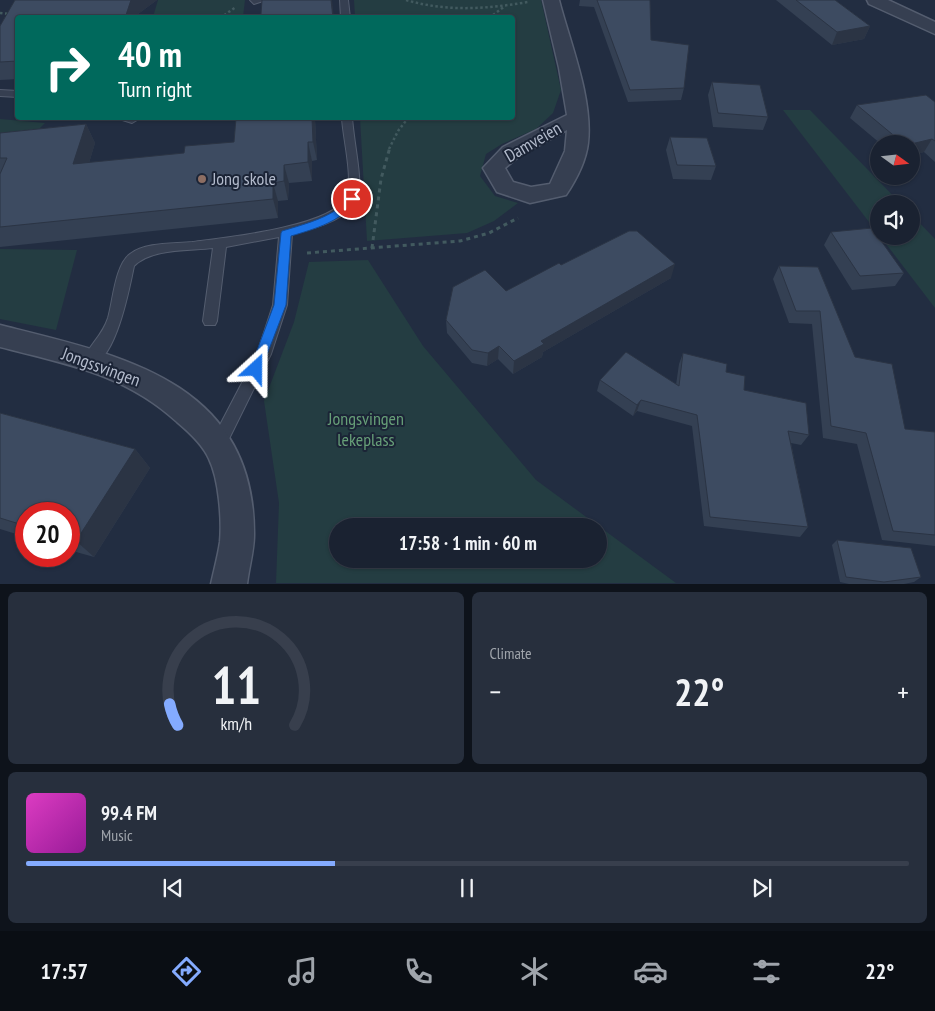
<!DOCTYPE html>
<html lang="en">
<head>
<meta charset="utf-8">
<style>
  :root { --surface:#1a2231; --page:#272f3d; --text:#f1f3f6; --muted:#9fa4ab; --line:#383f4d; --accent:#84abff }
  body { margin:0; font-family:"PT Sans Narrow",sans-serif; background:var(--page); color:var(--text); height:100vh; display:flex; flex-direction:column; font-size:19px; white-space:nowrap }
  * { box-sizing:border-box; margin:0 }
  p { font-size:16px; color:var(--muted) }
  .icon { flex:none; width:28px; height:28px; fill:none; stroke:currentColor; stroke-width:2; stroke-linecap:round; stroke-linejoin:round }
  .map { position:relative; height:584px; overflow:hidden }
  .drawer { display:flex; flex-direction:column; gap:8px; padding:8px; background:#0e131b; flex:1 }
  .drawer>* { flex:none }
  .banner { position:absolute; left:15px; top:15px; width:500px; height:105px; border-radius:5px; box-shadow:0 1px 4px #0004,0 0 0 1px var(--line); background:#00695c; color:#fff; overflow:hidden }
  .needle { width:32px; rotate:105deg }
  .fabs { position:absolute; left:870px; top:135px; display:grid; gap:10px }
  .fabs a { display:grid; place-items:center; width:50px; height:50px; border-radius:50%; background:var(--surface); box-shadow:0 1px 4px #0004,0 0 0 1px var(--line); font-size:25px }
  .speed { position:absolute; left:15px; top:502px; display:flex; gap:10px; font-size:25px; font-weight:700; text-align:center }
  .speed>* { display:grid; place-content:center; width:65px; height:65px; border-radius:50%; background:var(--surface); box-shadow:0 1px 4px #0004,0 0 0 1px var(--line); line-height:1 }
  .speed .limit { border:8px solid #d22; background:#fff; color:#111 }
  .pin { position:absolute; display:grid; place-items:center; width:42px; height:42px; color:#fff; margin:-21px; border:2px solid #fff; border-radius:50%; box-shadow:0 1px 5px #0007 }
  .me { position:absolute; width:55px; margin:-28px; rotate:24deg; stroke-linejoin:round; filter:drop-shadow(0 0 4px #0008) }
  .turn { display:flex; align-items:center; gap:18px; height:105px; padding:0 20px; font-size:22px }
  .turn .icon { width:65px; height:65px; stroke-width:2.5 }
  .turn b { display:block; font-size:35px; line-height:42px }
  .big { font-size:38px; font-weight:800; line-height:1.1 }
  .drawer .card { flex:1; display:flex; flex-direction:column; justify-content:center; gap:8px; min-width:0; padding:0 18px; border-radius:8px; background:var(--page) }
  .drawer .dial { align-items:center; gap:0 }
  .dial svg { height:130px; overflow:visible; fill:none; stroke:var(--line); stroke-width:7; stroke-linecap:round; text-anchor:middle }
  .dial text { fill:var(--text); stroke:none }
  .song { display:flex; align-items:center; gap:15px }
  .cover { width:60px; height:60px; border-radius:8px; background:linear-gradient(135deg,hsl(310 70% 55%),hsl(300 70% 35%)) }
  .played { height:5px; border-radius:2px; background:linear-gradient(90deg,var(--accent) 35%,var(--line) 35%) }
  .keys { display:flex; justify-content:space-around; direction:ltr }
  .heat { display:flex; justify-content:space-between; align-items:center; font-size:28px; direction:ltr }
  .drawer .tiles { flex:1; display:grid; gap:8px; grid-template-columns:1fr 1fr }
  .card:last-child { grid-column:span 2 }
  .trip { position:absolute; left:329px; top:518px; width:278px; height:50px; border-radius:25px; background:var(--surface); box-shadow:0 1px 4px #0004,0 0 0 1px var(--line); font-weight:800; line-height:50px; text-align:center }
  .menu { display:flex; height:80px; justify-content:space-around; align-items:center; background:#0a0e14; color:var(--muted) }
  .menu .icon { width:35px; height:35px }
  .menu .on { color:var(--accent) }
  .menu b { font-size:22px; color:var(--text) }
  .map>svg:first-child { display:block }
</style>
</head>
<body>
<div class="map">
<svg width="935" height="584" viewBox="0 0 935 584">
  <rect width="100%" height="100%" fill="#222d41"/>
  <g fill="#243d42" fill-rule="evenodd">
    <path d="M 158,0 L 245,0 L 243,17 L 153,17 Z"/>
    <path d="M 354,0 L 541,0 L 561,90 L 553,113 L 536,129 L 502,144 L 486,154 L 480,176 L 495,196 L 518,203 L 494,221 L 467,233 L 367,241 L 360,118 L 512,118 L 512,18 L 355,17 Z"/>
    <path d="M 783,110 L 810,110 L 901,204 L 879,204 L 879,235 Z"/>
    <path d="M 0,119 L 45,123 L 33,135 L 0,159 Z"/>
    <path d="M 911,214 L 935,239 L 935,308 L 880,236 L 911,236 Z"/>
    <path d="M 0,249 L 77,250 L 56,330 L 0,319 Z"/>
    <path d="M 368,260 L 423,346 L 536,480 L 676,583 L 276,583 L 279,503 L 264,401 L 294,322 L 309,262 ZM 338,526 L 598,526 L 598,559 L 338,559 Z"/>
  </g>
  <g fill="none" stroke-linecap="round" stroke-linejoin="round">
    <g stroke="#545d6f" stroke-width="2">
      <g id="lane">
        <path d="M 250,0 L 266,0 L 254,4 Z"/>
        <path d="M 340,0 L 348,0 L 350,18 L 341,18 Z"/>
        <path d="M 0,90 L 18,91 L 18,97 L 0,96 Z"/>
        <path d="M 116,118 L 135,118 L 137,120 L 132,123 Z"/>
        <path d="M 342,118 L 352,118 C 359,192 380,212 292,234 L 287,305 L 271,354 L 223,451 L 217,453 L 211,451 L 209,446 L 257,354 L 273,305 L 279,237 L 226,247 L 217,321 L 215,325 L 205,325 L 203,321 L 213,248 C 189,251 152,248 134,266 C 130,285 114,374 85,364 L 83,360 C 90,344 102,336 108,318 C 113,301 115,265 130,254 C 146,242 173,244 192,242 C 223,238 333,227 346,197 C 354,179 343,139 342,118 Z"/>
      </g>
    </g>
    <g stroke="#545d6f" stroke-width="3">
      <g id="street">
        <path d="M 543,0 L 559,0 C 570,43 593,98 588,143 C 586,161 576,180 566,195 L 530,203 L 497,192 L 483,168 L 503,147 L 567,115 L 559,68 ZM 567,130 L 565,151 L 550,184 L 531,187 L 513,182 L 505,168 L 518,157 Z"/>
        <path d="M 867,0 L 888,0 L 935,22 L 935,34 L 869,4 Z"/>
        <path d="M 0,325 C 120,355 255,381 254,535 C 254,551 249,567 247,584 L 211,584 C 214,570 218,556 220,542 C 222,520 219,479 209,459 C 203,445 189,432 177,422 C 125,374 66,364 0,347 Z"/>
      </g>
    </g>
    <g stroke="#425a5f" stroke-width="2.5" stroke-dasharray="2.5 2.5" stroke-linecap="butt">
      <path d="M 406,0 C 447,12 486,9 528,2"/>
      <path d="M 0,13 L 9,14"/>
      <path d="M 220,18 L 236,7"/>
      <path d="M 489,18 L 505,6"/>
      <path d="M 389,149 L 398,131 L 408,118"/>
    </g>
    <g stroke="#425a5f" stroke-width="3" stroke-dasharray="4 4" stroke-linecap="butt">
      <path d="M 372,248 L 381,179 L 390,147"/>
      <path d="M 307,253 L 460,241 L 489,233 L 518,218"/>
    </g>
    <use href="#lane" fill="#363f51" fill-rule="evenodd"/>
    <use href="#street" fill="#363f51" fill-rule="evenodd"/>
  </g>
  <g fill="#344053">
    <path d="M 15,0 L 157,0 L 138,14 L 18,18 L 18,79 L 0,80 L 0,26 Z"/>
    <path d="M 580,0 L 650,0 L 651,40 L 684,88 L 681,100 L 628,102 L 594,7 L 579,6 Z"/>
    <path d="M 776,0 L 835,0 L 870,26 L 864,39 L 832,45 Z"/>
    <path d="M 712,82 L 768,117 L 763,130 L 713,127 L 708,95 Z"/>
    <path d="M 935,102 L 935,162 L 924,152 L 911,155 L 911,144 L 881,144 L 850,118 L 857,105 Z"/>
    <path d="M 236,118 L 315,118 L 317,160 L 312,161 L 312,181 L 289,183 L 288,200 L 278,201 L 278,218 L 0,247 L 0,133 L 86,124 L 95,143 L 89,163 L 184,153 L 234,142 Z"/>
    <path d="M 670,137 L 716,166 L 711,180 L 673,179 L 666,150 Z"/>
    <path d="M 831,232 L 904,273 L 895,286 L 852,290 L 824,245 Z"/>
    <path d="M 561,265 L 671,278 L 543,352 L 542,357 L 513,374 L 498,359 L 487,366 L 472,363 L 447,333 L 446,320 Z"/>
    <path d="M 779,266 L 818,267 L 855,357 L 905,429 L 935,432 L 935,546 L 882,540 L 857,444 L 823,438 L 812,324 L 789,323 L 773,279 Z"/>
    <path d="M 683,353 L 726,372 L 744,390 L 809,435 L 801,445 L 791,443 L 808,527 L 800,537 L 704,526 L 692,426 L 637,411 L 633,416 L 597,391 L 600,380 L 676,385 L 679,364 Z"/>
    <path d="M 0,413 L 135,449 L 150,468 L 94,557 L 69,550 L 69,514 L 26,514 L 26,537 L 0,529 Z"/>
    <path d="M 837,540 L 921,577 L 914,582 L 904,584 L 849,584 L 840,582 L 832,545 Z"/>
  </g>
  <g fill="#2b3444">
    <path d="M 131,0 L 157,0 L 138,14 L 137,18 L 125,18 Z"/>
    <path d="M 331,0 L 332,0 L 334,18 L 333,18 Z"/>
    <path d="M 870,26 L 864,39 L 832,45 L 837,32 Z"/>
    <path d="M 312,118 L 315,118 L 317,160 L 313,142 Z"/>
    <path d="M 86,124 L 95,143 L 83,183 L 73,164 Z"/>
    <path d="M 932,139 L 924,152 L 911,155 L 911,144 Z"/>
    <path d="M 308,142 L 312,161 L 312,181 L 308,162 Z"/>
    <path d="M 284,165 L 289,183 L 288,200 L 284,181 Z"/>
    <path d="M 273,183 L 278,201 L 278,218 L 273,199 Z"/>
    <path d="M 675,264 L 671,278 L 543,352 L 542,357 L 513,374 L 514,361 L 541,341 Z"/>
    <path d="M 499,346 L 498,359 L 487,366 L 488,353 Z"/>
    <path d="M 641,400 L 637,411 L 633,416 L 637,405 Z"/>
    <path d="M 135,449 L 150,468 L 94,557 L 76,541 Z"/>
  </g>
  <g fill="#3d4b61" stroke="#2b3444">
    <path d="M 15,0 L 131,0 L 125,18 L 18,18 L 18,61 L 0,62 L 0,26 Z"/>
    <path d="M 262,0 L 331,0 L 333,18 L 256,18 L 257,15 L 261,14 Z"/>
    <path d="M 597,0 L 650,0 L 651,40 L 689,45 L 684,88 L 630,90 Z"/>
    <path d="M 796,0 L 835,0 L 870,26 L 837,32 Z"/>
    <path d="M 712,82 L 760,85 L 768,117 L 718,113 Z"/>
    <path d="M 926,95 L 935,102 L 935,141 L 932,139 L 911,144 L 904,144 L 857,105 Z"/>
    <path d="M 236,118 L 312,118 L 313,142 L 308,142 L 308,162 L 284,165 L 284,181 L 273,183 L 273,199 L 0,227 L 0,174 L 7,158 L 0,158 L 0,133 L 86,124 L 73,164 L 184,153 L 185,146 L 234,142 Z"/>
    <path d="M 670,137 L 707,138 L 716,166 L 677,165 Z"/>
    <path d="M 872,228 L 904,273 L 860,276 L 831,232 Z"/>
    <path d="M 629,231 L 637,231 L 675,264 L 541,341 L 544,344 L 514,361 L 499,346 L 488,353 L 472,350 L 446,320 L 453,287 L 485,270 L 506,291 L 559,263 L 561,265 Z"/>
    <path d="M 779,266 L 818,267 L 855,357 L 892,364 L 905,429 L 935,432 L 935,535 L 893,531 L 866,433 L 831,426 L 820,311 L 796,311 Z"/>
    <path d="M 626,352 L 679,386 L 683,353 L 727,364 L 726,372 L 745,376 L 744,390 L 806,403 L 809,435 L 788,431 L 808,527 L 710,517 L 697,415 L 641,400 L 637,405 L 600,380 Z"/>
    <path d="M 0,413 L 135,449 L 76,541 L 69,539 L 69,514 L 26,514 L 26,526 L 0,518 Z"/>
    <path d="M 837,540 L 911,548 L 921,577 L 884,582 L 846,577 Z"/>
  </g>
  <path fill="#1a73e8" stroke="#114b97" d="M 352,196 L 357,199 C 343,221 315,229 291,236 L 286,305 L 260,373 L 251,373 L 250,369 L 274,305 L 281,233 L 282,231 C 302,225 321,220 338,209 C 344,205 346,198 352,196 Z"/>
  <circle fill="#8d6e63" stroke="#1b2436" stroke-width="2" cx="202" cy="179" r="5"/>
  <g text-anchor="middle" stroke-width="4" stroke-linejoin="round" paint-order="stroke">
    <g font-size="18" fill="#b3bbcc" stroke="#1b2436">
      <text transform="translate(533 142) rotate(-30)" y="6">Damveien</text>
      <text transform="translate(101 367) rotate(20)" y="6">Jongssvingen</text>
    </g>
    <g font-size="18" fill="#b3bbcc" stroke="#1b2436" text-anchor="start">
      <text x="212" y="185">Jong skole</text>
    </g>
    <g font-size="18" fill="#679f78" stroke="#1b2436">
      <text x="366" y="425">Jongsvingen<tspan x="366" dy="21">lekeplass</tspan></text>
    </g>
  </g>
</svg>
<div class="fabs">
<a><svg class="needle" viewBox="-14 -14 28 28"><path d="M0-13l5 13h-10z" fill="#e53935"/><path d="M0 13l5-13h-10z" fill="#9fa4ab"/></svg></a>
<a><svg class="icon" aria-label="sound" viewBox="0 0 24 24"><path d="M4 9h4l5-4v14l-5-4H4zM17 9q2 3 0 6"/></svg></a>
</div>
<div class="speed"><div class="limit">20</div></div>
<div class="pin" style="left:352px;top:199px;background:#d93025"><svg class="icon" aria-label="arrive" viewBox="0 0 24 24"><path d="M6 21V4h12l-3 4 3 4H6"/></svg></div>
<svg class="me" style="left:256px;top:369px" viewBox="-20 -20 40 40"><path d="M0-17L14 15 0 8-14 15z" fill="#1a73e8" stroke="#fff" stroke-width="4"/></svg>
<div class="trip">17:58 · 1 min · 60 m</div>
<div class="banner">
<div class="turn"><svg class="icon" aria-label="right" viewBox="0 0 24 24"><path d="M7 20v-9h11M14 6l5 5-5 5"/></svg><div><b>40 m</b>Turn right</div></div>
</div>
</div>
<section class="drawer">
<div class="tiles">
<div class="card dial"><svg viewBox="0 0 100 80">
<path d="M14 69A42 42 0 1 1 86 69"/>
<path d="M14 69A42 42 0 0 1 9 56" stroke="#84abff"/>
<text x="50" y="56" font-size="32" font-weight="700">11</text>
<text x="50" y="72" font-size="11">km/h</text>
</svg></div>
<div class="card"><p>Climate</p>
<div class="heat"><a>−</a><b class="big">22°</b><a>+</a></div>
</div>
<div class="card">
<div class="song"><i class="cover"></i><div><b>99.4 FM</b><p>Music</p></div></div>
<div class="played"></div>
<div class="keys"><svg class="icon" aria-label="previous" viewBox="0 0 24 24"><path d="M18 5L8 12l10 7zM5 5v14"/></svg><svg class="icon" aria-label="pause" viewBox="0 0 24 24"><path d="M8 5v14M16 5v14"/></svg><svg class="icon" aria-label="next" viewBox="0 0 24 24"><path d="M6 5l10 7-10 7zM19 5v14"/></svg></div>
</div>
</div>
</section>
<nav class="menu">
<b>17:57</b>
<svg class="icon on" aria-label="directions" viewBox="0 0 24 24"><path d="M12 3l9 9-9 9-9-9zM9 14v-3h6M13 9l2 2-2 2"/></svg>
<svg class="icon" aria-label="music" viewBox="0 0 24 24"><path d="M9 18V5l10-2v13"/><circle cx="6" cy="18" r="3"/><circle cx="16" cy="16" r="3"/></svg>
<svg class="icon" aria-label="phone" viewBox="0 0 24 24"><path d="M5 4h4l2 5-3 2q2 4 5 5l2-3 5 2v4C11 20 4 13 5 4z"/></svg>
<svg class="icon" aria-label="climate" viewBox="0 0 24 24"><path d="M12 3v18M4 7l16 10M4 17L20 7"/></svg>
<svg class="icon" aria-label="car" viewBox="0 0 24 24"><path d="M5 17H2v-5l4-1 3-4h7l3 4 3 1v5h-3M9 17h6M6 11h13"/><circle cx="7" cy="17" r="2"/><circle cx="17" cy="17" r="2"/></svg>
<svg class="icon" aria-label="filters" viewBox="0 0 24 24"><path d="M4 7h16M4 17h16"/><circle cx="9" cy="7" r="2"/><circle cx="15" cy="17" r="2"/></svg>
<b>22°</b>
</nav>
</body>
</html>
